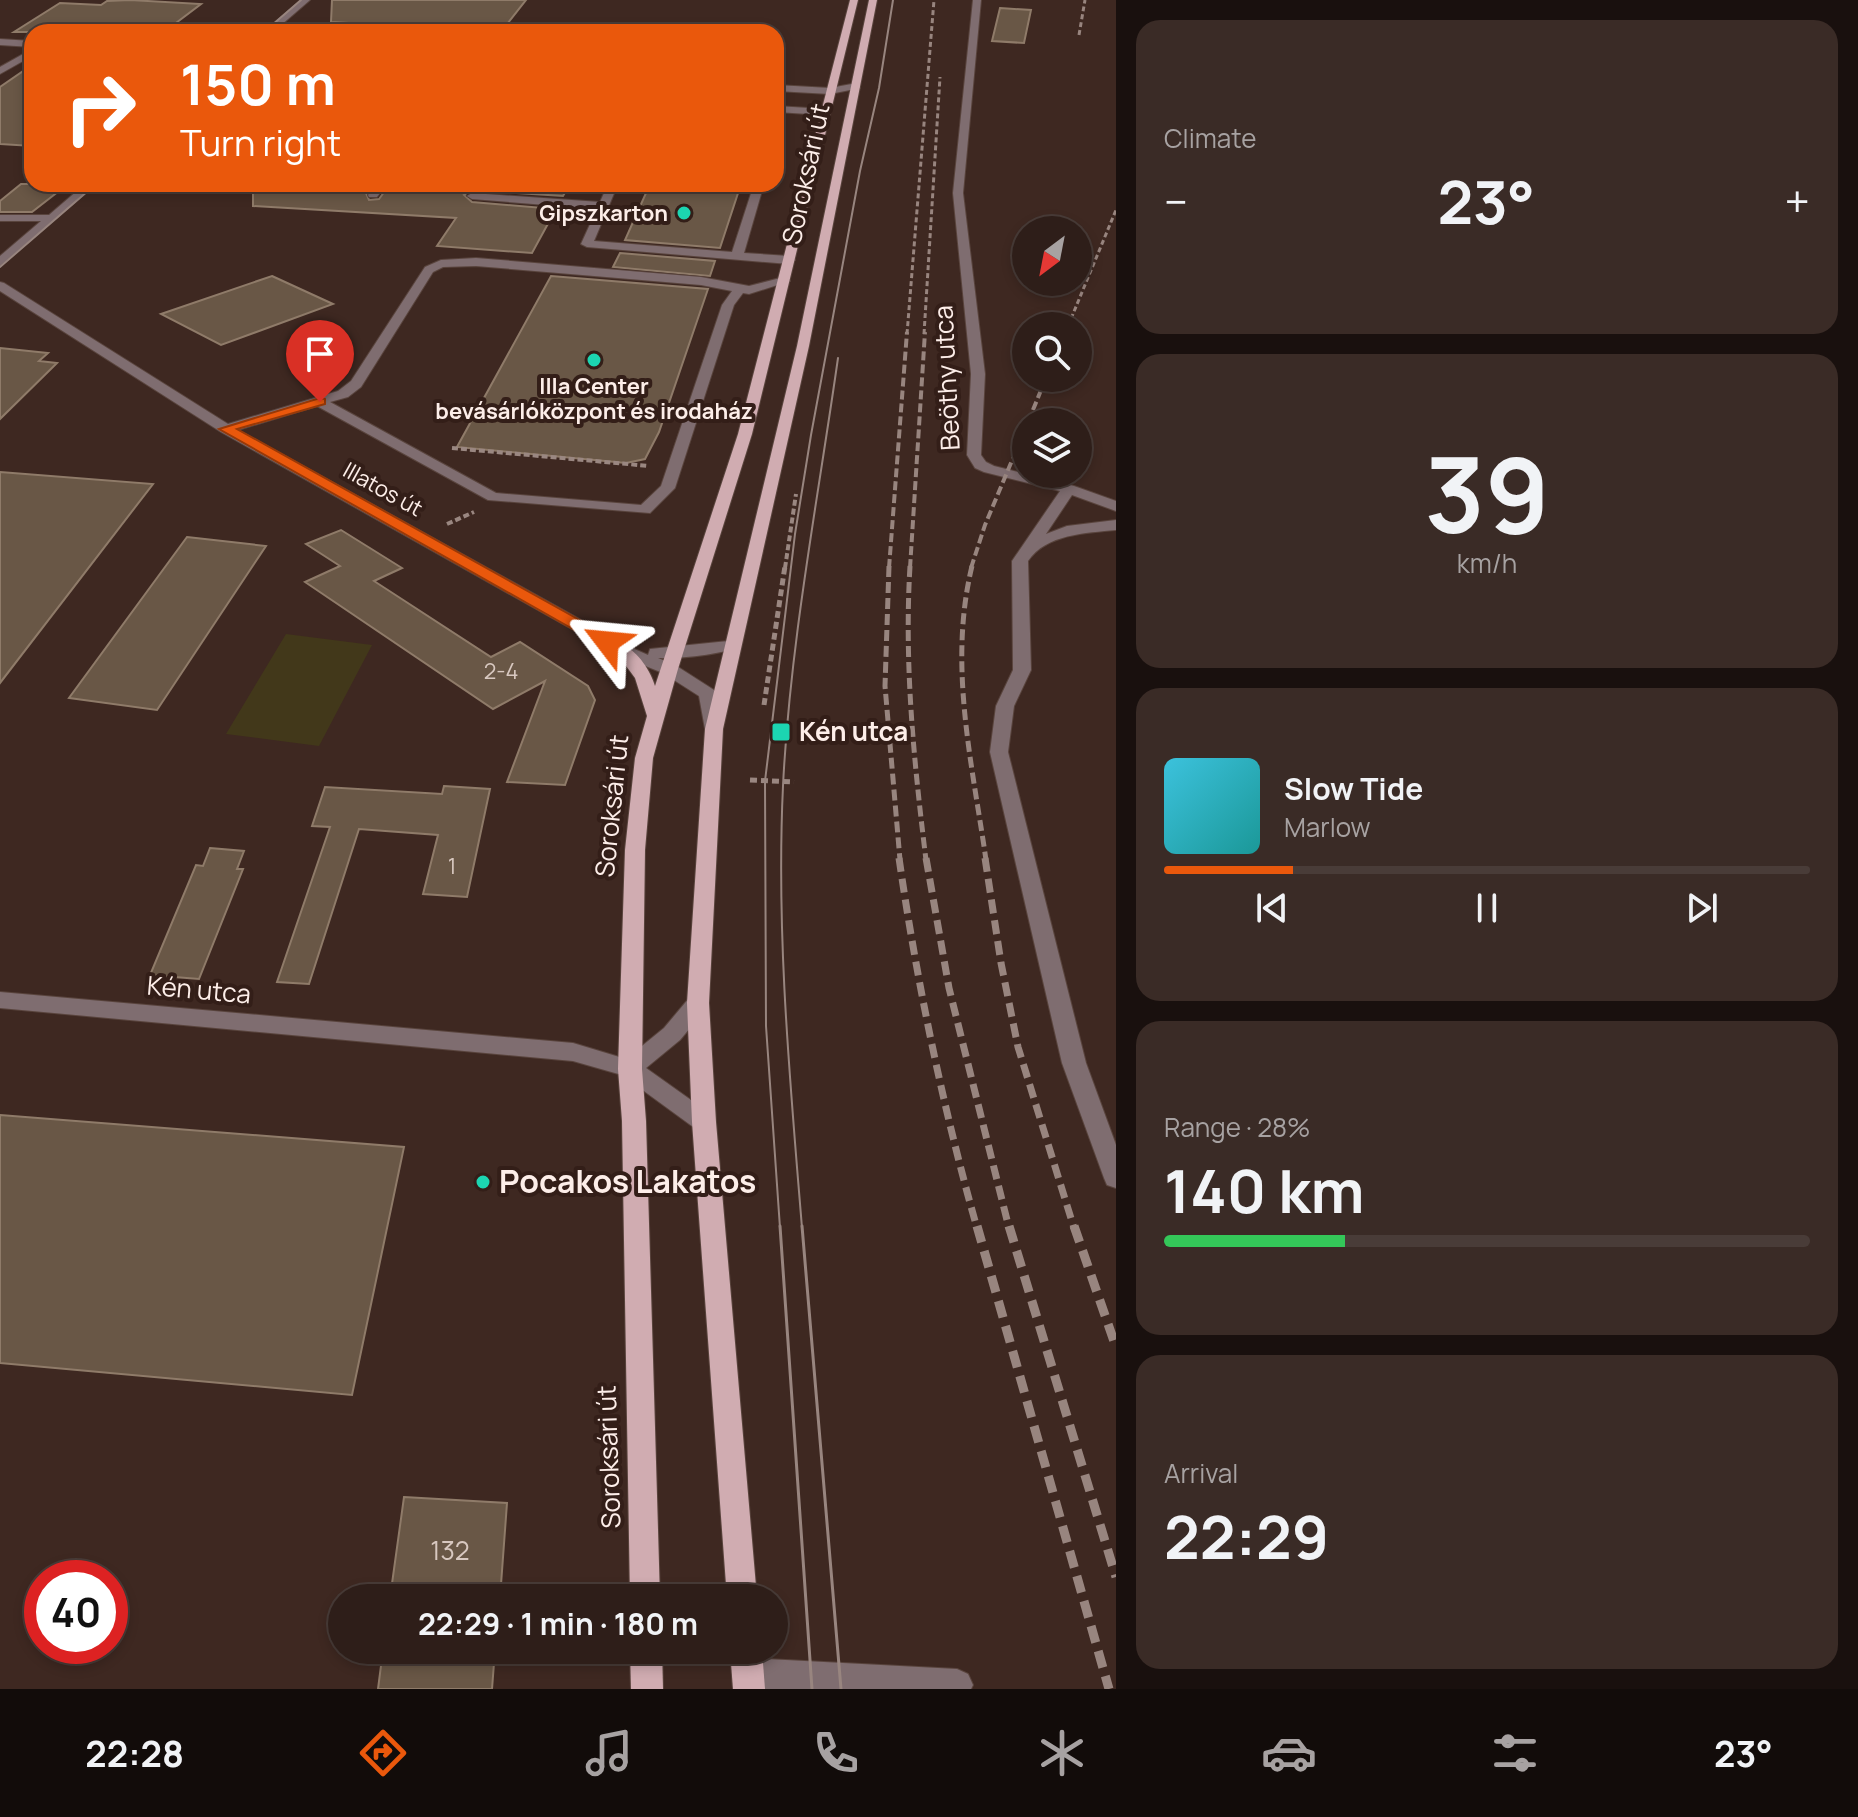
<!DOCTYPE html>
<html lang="en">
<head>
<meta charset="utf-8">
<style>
  :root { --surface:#2e1e19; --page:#3a2b26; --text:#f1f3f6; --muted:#a7a2a2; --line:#493c38; --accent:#ea580c }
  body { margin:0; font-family:Manrope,sans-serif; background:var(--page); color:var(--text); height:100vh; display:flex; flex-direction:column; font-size:30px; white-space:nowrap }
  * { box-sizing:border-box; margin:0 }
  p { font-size:26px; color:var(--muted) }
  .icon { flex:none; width:44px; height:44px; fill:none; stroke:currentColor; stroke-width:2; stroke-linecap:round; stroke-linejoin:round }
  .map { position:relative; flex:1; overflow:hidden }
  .drawer { display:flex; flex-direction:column; gap:20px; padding:20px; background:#19100e; width:742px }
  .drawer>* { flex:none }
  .hud { position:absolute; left:24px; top:24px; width:760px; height:168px; border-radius:24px; box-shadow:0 4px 12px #0003,0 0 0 2px var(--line); background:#ea580c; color:#fff; overflow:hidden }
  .needle { width:52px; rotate:212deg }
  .controls { position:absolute; left:1012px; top:216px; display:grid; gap:16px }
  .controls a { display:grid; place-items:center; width:80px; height:80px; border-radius:50%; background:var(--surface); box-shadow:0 4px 12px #0003,0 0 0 2px var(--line); font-size:40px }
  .speed { position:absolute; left:24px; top:1560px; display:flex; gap:16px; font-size:40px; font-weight:700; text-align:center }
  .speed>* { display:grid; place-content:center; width:104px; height:104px; border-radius:50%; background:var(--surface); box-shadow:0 4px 12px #0003,0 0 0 2px var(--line); line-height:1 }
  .speed .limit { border:12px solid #d22; background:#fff; color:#111 }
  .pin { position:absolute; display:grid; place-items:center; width:68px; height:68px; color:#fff; margin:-82px -34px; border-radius:50% 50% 50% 0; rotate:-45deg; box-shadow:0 0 8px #0007 }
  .pin .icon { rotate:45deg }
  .me { position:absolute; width:88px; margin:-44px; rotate:299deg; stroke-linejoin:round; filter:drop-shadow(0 0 6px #0008) }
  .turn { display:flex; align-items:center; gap:28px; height:168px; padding:0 24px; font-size:36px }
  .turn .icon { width:104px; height:104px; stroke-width:2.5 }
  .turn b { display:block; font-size:56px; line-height:68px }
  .big { font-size:60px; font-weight:700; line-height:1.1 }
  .drawer .tile { flex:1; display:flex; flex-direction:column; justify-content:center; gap:12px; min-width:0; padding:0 28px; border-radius:24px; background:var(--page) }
  .drawer .dial { align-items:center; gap:0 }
  .dial b { font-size:104px; line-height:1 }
  .song { display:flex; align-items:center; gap:24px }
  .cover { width:96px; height:96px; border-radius:12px; background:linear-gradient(135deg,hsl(190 70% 55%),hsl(180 70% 35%)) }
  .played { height:8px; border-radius:4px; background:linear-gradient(90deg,var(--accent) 20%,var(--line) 20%) }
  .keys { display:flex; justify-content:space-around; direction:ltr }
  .heat { display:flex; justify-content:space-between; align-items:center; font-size:44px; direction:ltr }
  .charge { height:12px; border-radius:6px; background:linear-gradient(90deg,#34c759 28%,var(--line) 0) }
  .trip { position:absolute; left:328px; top:1584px; width:460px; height:80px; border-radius:40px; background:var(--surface); box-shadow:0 4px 12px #0003,0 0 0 2px var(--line); font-weight:700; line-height:80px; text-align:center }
  .menu { display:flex; height:128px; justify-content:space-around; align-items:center; background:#120c0a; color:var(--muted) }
  .menu .icon { width:56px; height:56px }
  .menu .active { color:var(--accent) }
  .menu b { font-size:36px; color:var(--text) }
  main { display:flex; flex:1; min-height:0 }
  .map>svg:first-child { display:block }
</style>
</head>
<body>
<main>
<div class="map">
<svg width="1116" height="1689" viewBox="0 0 1116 1689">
  <rect width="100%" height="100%" fill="#3e2821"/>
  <path fill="#42381a" d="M 286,634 L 372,645 L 319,746 L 226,734 Z"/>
  <g fill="#695746" stroke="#8f7b69" stroke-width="2">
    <path d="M 130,0 L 201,4 L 164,32 L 14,32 L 60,3 L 101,5 L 107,1 Z"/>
    <path d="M 332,0 L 526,0 L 504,28 L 459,26 L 456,29 L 331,22 Z"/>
    <path d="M 1000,8 L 1031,10 L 1024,43 L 992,41 Z"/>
    <path d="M 32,65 L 32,146 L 0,144 L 0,87 Z"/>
    <path d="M 21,184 L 68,184 L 32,212 L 0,212 L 0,201 Z"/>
    <path d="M 253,184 L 372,184 L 366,193 L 369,200 L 379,199 L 390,184 L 570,184 L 563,196 L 472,190 L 464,195 L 472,202 L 556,209 L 532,253 L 437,246 L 456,218 L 253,206 Z"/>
    <path d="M 650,184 L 741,184 L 720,248 L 625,240 Z"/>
    <path d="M 620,253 L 715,261 L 710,276 L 613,267 Z"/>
    <path d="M 272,276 L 333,304 L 221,345 L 161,314 Z"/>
    <path d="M 551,276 L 708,289 L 659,432 L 645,459 L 626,463 L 457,447 Z"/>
    <path d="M 0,348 L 48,353 L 39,361 L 57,363 L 0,419 Z"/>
    <path d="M 0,472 L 153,484 L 0,683 Z"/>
    <path d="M 341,530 L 402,568 L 374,581 L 491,657 L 520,642 L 588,686 L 595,700 L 565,785 L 507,782 L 545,681 L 493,709 L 305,582 L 340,566 L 306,544 Z"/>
    <path d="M 187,537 L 266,546 L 157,710 L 69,698 Z"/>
    <path d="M 444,786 L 490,789 L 467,897 L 423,894 L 438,835 L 359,829 L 309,984 L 277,982 L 330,827 L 312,826 L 325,787 L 442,794 Z"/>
    <path d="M 210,848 L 244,851 L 237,869 L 243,869 L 199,979 L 150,975 L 196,865 L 203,866 Z"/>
    <path d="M 0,1115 L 404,1147 L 352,1395 L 0,1363 Z"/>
    <path d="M 404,1497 L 507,1503 L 500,1598 L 390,1598 Z"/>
    <path d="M 383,1650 L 495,1650 L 492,1689 L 378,1689 Z"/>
  </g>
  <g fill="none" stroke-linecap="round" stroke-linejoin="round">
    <g stroke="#59443d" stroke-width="2">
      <g id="minor">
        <path d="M 301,0 L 310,0 L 273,32 L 264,32 Z"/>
        <path d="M 973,0 L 981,0 L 963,193 L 985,374 L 981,455 L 986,462 L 994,466 L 1074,486 L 1116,501 L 1116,511 L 1072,495 L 1046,534 L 1067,526 L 1116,520 L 1116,530 C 1086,533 1046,534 1028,561 L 1031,670 L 1014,706 L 1008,752 L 1086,1063 L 1116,1145 L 1116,1188 L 1107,1185 L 1104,1178 L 1062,1063 L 990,752 L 996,706 L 1013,670 L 1012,561 L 1060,491 L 984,472 L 975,468 L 967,455 L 971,374 L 953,193 Z"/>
        <path d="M 0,39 L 32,41 L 32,47 L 0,45 Z"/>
        <path d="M 32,49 L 32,56 L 0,74 L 0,67 Z"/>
        <path d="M 857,83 L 860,88 L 830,94 L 776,91 L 776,85 L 830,88 Z"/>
        <path d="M 776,106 L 825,109 L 830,112 L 825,115 L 776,112 Z"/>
        <path d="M 85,184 L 96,184 L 0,266 L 0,256 L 41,221 L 0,221 L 0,215 L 49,215 Z"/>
        <path d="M 376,184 L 387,184 L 377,197 L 369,197 L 368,195 Z"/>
        <path d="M 608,184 L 618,184 L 594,241 L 732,252 L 754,184 L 764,184 L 744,253 L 789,256 L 795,260 L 789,264 L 587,247 L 581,244 L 597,209 L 472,199 L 467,196 L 472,193 L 600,202 Z"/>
        <path d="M 476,258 L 701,277 L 749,286 L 784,277 L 790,281 L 749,294 L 743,293 L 734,305 L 675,488 L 650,513 L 488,500 L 317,406 L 238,430 L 630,647 L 648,655 L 650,649 L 738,640 L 741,644 C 728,655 676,659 658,658 L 675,665 L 714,690 L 723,729 L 720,733 L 714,735 L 705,729 L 699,696 L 663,673 L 618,655 L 221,432 L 0,291 L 0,282 L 4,283 L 228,424 L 338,391 L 351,381 L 425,267 L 441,260 ZM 476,266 L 701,285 L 732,291 L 722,305 L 661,486 L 641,505 L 496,493 L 330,402 L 348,397 L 361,387 L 433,272 L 443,267 Z"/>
        <path d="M 0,992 L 573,1043 L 626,1059 L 664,1028 L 690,997 L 706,997 L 709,1003 L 706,1009 L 680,1040 L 646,1068 L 712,1115 L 716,1122 L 712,1129 L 704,1131 L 696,1129 L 622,1075 L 573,1061 L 0,1008 Z"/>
        <path d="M 748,1658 L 957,1669 L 968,1674 L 973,1685 L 971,1689 L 746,1689 L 737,1685 L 732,1674 L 737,1663 Z"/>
      </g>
    </g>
    <g stroke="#59443d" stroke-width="2">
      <g id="major">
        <path d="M 850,0 L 858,0 L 752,434 L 678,669 L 653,758 L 645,850 L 642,1069 L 646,1121 L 660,1598 L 630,1598 L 622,1121 L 618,1069 L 625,850 L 635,758 L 647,716 L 635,678 L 615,651 L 624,646 C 638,651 651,672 655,686 L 738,434 Z"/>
        <path d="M 869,0 L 877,0 L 809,346 L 723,729 L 709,1003 L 716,1122 L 757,1598 L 727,1598 L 692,1122 L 687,1003 L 705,729 L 797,346 Z"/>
        <path d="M 630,1650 L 662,1650 L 663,1689 L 631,1689 Z"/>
        <path d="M 730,1650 L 762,1650 L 765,1689 L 733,1689 Z"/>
      </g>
    </g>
    <g stroke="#9a8781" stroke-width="4" stroke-dasharray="6 3" stroke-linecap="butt">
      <path d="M 452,448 L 649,466"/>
      <path d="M 447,524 L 474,512"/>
      <path d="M 785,568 L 796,494"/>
    </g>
    <g stroke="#9a8781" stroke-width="5" stroke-dasharray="7 4" stroke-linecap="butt">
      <path d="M 764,705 L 785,566"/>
      <path d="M 750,780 L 794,782"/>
    </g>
    <use href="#minor" fill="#7f6d70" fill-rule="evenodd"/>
    <use href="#major" fill="#d0acb1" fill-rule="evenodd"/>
    <g stroke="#98857f" stroke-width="2">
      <path d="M 264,32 L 301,0"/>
      <path d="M 0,267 L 96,184"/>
      <path d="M 780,1228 L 766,1026 L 765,781 L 795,534 L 811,435 L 860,171 L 879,88 L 893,0"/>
      <path d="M 802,1228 C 790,1081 776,933 783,786 C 790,643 818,499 838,358"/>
    </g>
    <g stroke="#98857f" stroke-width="3">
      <path d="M 780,1226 L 812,1689"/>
      <path d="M 802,1226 L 841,1689"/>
    </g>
    <g stroke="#98857f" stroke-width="3" stroke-dasharray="5 3" stroke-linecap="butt">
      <path d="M 1079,35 L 1085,0"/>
      <path d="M 1068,326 L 1116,210"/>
      <path d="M 907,334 L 934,0"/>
      <path d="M 924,334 L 940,77"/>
    </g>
    <g stroke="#98857f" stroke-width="4" stroke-dasharray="9 4" stroke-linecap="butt">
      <path d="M 1028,422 L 1046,378"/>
      <path d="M 889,568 L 907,332"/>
      <path d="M 910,568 L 925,332"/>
      <path d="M 971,568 L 985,525 L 1026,427"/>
    </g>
    <g stroke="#98857f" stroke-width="5" stroke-dasharray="11 5" stroke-linecap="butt">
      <path d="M 889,566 L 885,686 L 900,860"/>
      <path d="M 910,566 C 904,665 914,762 926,860"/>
      <path d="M 972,566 C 948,665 972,762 986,860"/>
    </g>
    <g stroke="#98857f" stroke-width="7" stroke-dasharray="14 7" stroke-linecap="butt">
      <path d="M 899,858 C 917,983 943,1108 977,1228"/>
      <path d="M 926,858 L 949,988 L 1009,1228"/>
      <path d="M 985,858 L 1001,963 L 1018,1047 L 1074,1228"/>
    </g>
    <g stroke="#98857f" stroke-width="9" stroke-dasharray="17 9" stroke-linecap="butt">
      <path d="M 977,1226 L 1109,1689"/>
      <path d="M 1009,1226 L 1116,1577"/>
      <path d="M 1074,1226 L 1116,1347"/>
    </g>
  </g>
  <path fill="#ea580c" stroke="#983908" stroke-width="2" d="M 320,398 L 325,399 L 325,404 L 237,429 L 612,638 L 612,645 L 601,645 L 219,429 Z"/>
  <g fill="#1cd5b1" stroke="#331e18" stroke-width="3">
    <circle cx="684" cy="213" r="8"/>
    <circle cx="594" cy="360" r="8"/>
    <rect x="771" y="722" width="20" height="20" rx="4"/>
    <circle cx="483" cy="1182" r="8"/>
  </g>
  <g text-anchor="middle" stroke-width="8" stroke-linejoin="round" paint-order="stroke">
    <g font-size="22" font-weight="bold" fill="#fdeee9" stroke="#331e18" text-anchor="end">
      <text x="668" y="221">Gipszkarton</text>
      <text x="594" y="394" text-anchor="middle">Illa Center<tspan x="594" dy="25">bevásárlóközpont és irodaház</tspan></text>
    </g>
    <g font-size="22" fill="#fdeee9" stroke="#331e18">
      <text transform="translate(383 489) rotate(29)" y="8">Illatos út</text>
    </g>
    <g font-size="22" fill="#d8c8c0">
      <text x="501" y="679">2-4</text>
      <text x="452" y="874">1</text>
    </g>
    <g font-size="26" fill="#fdeee9" stroke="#331e18">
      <text transform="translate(806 174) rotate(-78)" y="9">Soroksári út</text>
      <text transform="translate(947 378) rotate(-93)" y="9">Beöthy utca</text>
      <text transform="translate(612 806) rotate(-84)" y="9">Soroksári út</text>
      <text transform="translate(199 990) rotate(5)" y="9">Kén utca</text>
      <text transform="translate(609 1457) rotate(-92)" y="9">Soroksári út</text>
    </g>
    <g font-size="26" font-weight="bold" fill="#fdeee9" stroke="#331e18" text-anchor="start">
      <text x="799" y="741">Kén utca</text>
    </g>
    <g font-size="26" fill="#d8c8c0">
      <text x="450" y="1560">132</text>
    </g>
    <g font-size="32" font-weight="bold" fill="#fdeee9" stroke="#331e18" text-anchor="start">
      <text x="499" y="1193">Pocakos Lakatos</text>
    </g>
  </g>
</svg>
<div class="controls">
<a><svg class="needle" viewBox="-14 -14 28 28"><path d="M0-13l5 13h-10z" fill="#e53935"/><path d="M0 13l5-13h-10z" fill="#a7a2a2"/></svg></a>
<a><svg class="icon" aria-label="search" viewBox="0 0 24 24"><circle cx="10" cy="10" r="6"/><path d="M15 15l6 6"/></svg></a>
<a><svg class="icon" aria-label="layers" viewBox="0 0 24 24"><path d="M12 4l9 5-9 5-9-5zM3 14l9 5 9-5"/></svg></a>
</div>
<div class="speed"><div class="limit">40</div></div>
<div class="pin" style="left:320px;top:402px;background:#d93025"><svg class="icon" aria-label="arrive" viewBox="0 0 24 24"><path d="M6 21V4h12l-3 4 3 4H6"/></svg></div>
<svg class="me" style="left:607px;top:642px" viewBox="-20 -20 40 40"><path d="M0-17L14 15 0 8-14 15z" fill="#ea580c" stroke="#fff" stroke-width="4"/></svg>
<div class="trip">22:29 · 1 min · 180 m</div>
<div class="hud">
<div class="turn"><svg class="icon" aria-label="right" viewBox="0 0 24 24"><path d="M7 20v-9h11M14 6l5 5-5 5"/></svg><div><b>150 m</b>Turn right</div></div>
</div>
</div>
<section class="drawer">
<div class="tile"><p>Climate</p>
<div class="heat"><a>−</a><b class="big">23°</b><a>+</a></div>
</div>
<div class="tile dial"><b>39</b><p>km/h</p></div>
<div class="tile">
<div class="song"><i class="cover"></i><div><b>Slow Tide</b><p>Marlow</p></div></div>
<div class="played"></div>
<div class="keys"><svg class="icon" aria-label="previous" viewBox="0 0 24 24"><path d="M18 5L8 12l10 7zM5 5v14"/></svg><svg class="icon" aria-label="pause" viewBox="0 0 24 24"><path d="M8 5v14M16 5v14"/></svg><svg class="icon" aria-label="next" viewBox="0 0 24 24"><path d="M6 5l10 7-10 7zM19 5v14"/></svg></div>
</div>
<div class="tile"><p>Range · 28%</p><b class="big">140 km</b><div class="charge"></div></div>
<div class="tile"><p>Arrival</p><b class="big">22:29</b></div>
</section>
</main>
<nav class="menu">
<b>22:28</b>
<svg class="icon active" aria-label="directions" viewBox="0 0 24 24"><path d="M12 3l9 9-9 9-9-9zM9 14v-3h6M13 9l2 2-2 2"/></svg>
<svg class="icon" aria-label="music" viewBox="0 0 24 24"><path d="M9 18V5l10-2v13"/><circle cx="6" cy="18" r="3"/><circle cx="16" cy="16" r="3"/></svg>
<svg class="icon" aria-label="phone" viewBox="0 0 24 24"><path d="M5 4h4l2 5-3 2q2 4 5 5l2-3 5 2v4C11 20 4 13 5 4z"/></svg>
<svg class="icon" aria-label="climate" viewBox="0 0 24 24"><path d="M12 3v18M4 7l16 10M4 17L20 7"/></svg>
<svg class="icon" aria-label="car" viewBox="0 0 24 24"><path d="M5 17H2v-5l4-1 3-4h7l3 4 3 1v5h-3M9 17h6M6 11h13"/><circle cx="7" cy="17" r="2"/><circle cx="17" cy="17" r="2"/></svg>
<svg class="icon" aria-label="filters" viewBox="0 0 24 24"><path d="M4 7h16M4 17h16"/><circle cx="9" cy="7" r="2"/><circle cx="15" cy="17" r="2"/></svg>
<b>23°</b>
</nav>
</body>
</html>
